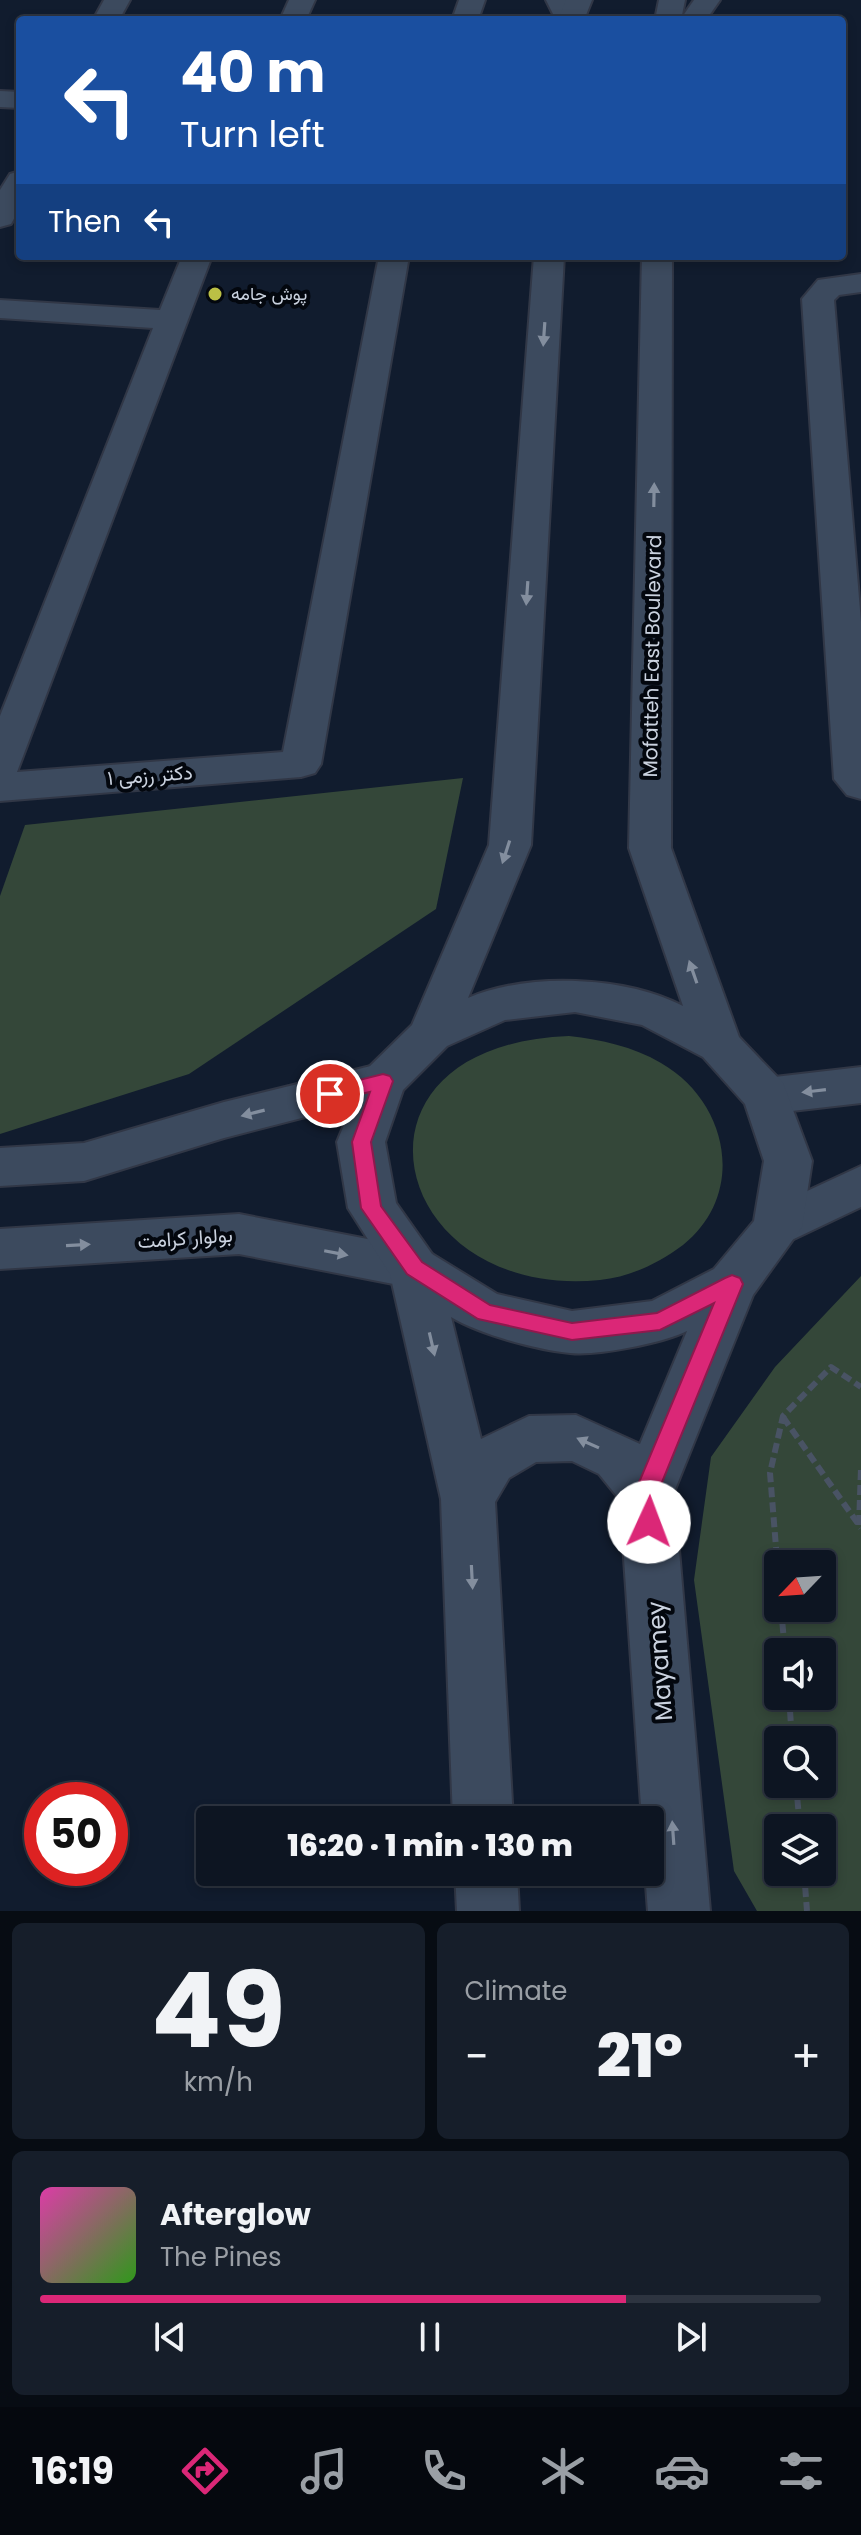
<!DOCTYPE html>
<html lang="en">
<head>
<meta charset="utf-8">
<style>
  :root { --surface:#0d1522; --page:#161e2a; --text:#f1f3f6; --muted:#9a9fa5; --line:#2d3440; --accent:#db2777 }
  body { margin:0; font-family:Poppins,Vazirmatn,sans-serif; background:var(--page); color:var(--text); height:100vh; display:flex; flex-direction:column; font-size:30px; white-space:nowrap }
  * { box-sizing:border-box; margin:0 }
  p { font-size:26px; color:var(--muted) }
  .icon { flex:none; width:44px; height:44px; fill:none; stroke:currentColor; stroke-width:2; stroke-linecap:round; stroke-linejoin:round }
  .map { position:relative; height:1911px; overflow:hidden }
  .drawer { display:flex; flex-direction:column; gap:12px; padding:12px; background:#070c13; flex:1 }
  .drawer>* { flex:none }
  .banner { position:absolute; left:16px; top:16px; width:830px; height:244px; border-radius:8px; box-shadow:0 4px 12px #0003,0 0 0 2px var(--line); background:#1a4fa0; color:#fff; overflow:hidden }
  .needle { width:52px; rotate:245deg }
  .fabs { position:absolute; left:764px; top:1550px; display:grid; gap:16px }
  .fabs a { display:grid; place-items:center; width:72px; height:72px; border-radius:8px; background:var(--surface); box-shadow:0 4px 12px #0003,0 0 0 2px var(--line); font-size:40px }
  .speed { position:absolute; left:24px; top:1782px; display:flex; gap:16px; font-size:40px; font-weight:700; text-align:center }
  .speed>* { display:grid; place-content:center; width:104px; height:104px; border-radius:50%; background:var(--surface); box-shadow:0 4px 12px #0003,0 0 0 2px var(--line); line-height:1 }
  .speed .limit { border:12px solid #d22; background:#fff; color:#111 }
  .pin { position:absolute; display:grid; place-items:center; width:68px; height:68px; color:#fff; margin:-34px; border:4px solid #fff; border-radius:50%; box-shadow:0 2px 8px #0007 }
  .me { position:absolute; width:88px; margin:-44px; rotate:2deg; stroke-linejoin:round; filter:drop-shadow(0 0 6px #0008) }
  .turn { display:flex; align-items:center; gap:28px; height:168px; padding:0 32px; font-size:36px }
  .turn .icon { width:104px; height:104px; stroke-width:2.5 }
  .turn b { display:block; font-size:56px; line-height:68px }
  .then { display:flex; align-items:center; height:76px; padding:0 32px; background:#0003; gap:16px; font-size:30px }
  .big { font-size:60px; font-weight:800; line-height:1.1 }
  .drawer .tile { flex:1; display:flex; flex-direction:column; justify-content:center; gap:12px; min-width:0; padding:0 28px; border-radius:12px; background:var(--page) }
  .drawer .dial { align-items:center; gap:0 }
  .dial b { font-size:104px; line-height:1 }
  .song { display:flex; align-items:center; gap:24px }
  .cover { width:96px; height:96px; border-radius:12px; background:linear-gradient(135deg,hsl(320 70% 55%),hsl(110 70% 35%)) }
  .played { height:8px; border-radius:4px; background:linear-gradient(90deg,var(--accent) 75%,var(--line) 75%) }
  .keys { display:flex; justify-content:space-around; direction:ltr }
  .heat { display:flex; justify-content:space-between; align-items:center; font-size:44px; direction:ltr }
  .drawer .tiles { flex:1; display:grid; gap:12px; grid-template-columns:1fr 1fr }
  .tile:last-child { grid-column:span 2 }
  .trip { position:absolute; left:196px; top:1806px; width:468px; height:80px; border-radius:8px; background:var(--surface); box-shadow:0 4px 12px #0003,0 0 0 2px var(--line); font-weight:800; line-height:80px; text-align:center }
  .tabs { display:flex; height:128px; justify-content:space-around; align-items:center; background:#05080e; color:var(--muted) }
  .tabs .icon { width:56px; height:56px }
  .tabs .active { color:var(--accent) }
  .tabs b { font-size:36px; color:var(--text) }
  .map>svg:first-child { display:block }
</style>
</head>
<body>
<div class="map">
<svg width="861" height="1911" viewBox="0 0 861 1911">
  <rect width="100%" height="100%" fill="#111c2e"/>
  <g fill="#344739" fill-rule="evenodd">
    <path d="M 463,778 L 436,909 L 189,1074 L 0,1134 L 0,896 L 25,825 Z"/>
    <path d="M 569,1036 C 602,1040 632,1046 661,1063 C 729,1102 747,1194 683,1245 C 659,1263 630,1277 600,1280 C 388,1301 328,1045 569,1036 Z"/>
    <path d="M 861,1276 L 861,1911 L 757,1911 L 734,1871 L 694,1580 L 711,1457 L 775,1367 ZM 778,1564 L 822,1564 L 822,1608 L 778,1608 ZM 778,1652 L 822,1652 L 822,1696 L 778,1696 ZM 778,1740 L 822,1740 L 822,1784 L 778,1784 ZM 778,1828 L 822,1828 L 822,1872 L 778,1872 Z"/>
  </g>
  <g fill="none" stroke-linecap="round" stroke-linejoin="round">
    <g stroke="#313746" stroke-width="4">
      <g id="minor">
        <path d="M 104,0 L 130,0 L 119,20 L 93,20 Z"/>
        <path d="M 289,0 L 315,0 L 306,20 L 280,20 Z"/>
        <path d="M 459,0 L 485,0 L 478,20 L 452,20 Z"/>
        <path d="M 0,91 L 20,92 L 20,108 L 0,107 Z"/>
        <path d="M 20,171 L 20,208 L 11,224 L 0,227 L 0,190 L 10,174 Z"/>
        <path d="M 182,256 L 212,256 L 17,772 L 283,752 L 379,256 L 409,256 L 321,764 L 315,773 L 301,777 L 0,801 L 0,716 L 153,328 L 0,318 L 0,300 L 160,310 Z"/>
        <path d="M 861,274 L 861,292 L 839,295 L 834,300 L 861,622 L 861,799 L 847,795 L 834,779 L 802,299 L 818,280 Z"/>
      </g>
    </g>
    <g stroke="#313746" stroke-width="4">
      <g id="tertiary">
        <path d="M 546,0 L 572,0 L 582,20 L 556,20 Z"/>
        <path d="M 694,0 L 720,0 L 706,20 L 680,20 Z"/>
        <path d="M 383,1063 L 399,1069 L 406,1081 L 399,1093 L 224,1138 L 84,1181 L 0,1186 L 0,1148 L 84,1143 L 224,1102 Z"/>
        <path d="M 861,1067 L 861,1103 L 766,1114 L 749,1109 L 743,1096 L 749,1083 L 766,1078 Z"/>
        <path d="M 861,1166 L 861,1207 L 777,1247 L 760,1241 L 752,1227 L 760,1213 Z"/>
        <path d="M 239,1214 L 414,1248 L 432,1254 L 439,1268 L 432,1282 L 414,1288 L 239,1254 L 0,1269 L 0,1229 Z"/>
      </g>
    </g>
    <g stroke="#313746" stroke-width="4">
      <g id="secondary">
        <path d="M 566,0 L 592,0 L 584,20 L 558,20 Z"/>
        <path d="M 659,0 L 685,0 L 681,20 L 655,20 Z"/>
        <path d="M 534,256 L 564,256 L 531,845 L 468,998 C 528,972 625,976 683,1006 L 629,848 L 642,256 L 672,256 L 671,848 L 739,1037 L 783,1083 L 812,1161 L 802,1227 L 753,1295 L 674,1492 L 710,1911 L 648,1911 L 645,1872 L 650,1872 L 650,1820 L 642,1820 L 620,1500 L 599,1474 L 572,1461 L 536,1462 L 509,1478 L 495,1502 L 513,1820 L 453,1820 L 441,1499 L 390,1274 L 348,1208 L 337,1142 L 367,1069 L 412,1025 L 489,845 ZM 575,1012 L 642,1025 L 703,1057 L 745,1104 L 764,1161 L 754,1221 L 714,1269 L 652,1301 L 572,1311 L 497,1294 L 432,1254 L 396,1203 L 385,1142 L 403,1090 L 447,1046 L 505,1020 ZM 451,1317 C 479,1334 537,1350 570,1353 C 596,1356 664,1343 687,1331 L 640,1444 L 576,1415 L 529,1416 L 481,1439 Z"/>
        <path d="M 455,1872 L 517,1872 L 519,1911 L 457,1911 Z"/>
      </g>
    </g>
    <g stroke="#495364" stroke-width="6" stroke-dasharray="10 5" stroke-linecap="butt">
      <path d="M 783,1417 L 861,1528"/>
      <path d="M 859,1525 L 861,1468"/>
      <path d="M 778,1572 L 770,1473 L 783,1416 L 831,1367 L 861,1387"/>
      <path d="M 781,1608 L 785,1652"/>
      <path d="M 789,1696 L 792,1740"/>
      <path d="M 796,1784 L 800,1828"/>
      <path d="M 804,1872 L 807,1911"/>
    </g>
    <use href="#minor" fill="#3c4a5e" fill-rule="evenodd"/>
    <use href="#tertiary" fill="#3c4a5e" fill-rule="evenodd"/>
    <use href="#secondary" fill="#3c4a5e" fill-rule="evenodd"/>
  </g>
  <defs><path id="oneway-solid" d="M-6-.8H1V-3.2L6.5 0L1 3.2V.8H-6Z" transform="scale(2)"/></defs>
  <g fill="#838e9e">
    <use href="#oneway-solid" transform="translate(544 334) rotate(94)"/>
    <use href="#oneway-solid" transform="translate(654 495) rotate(-89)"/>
    <use href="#oneway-solid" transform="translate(527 593) rotate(94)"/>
    <use href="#oneway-solid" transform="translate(506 852) rotate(108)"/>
    <use href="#oneway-solid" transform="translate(693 972) rotate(-109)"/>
    <use href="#oneway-solid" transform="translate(814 1091) rotate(173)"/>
    <use href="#oneway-solid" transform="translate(253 1113) rotate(166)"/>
    <use href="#oneway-solid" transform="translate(78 1245) rotate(-3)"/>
    <use href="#oneway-solid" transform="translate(336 1253) rotate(11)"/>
    <use href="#oneway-solid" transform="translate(432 1344) rotate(77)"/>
    <use href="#oneway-solid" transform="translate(588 1443) rotate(-156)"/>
    <use href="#oneway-solid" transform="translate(472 1577) rotate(87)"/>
    <use href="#oneway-solid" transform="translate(673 1833) rotate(-94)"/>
  </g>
  <path fill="#db2777" stroke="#8e194d" stroke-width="2" d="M 383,1074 L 390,1076 L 393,1081 L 371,1142 L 381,1206 L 422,1262 L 490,1305 L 572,1323 L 657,1313 L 725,1278 L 732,1275 L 740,1278 L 743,1284 L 658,1492 L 660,1522 L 657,1529 L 649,1532 L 641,1529 L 635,1492 L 714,1303 L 660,1330 L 572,1340 L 478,1319 L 407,1274 L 361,1208 L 352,1142 L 370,1092 L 330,1101 L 323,1099 L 321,1094 L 323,1089 Z"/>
  <circle fill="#bbc045" stroke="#03070e" stroke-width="3" cx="215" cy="294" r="8"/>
  <g text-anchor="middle" stroke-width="8" stroke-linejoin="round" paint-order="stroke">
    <g font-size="18" fill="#cad2df" stroke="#03070e" text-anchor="start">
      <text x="231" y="300">پوش جامه</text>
    </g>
    <g font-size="20" fill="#cad2df" stroke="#03070e">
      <text transform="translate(652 656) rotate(-89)" y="7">Mofatteh East Boulevard</text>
      <text transform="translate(150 775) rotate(-4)" y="7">دکتر رزمی ۱</text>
      <text transform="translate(185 1238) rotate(-4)" y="7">بولوار کرامت</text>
    </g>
    <g font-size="24" fill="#cad2df" stroke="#03070e">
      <text transform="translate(660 1661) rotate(-94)" y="8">Mayamey</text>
    </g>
  </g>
</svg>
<div class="fabs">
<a><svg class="needle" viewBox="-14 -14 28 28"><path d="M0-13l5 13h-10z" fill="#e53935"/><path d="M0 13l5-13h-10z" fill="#9a9fa5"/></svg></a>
<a><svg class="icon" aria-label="sound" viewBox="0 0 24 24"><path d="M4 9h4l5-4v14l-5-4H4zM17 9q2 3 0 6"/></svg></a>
<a><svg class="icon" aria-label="search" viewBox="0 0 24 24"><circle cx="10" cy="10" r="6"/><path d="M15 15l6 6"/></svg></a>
<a><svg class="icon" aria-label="layers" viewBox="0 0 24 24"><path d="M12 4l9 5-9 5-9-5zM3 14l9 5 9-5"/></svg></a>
</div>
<div class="speed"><div class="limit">50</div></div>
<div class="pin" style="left:330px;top:1094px;background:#d93025"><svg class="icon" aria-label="arrive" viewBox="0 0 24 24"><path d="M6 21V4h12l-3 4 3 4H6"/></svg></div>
<svg class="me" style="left:649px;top:1522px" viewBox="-20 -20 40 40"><circle r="19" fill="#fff"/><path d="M0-13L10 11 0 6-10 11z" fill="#db2777"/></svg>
<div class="trip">16:20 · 1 min · 130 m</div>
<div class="banner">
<div class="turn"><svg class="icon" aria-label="left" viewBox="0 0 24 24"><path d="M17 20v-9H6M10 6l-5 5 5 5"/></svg><div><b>40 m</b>Turn left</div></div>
<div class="then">Then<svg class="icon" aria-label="left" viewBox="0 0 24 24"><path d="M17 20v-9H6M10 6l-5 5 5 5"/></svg></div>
</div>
</div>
<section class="drawer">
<div class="tiles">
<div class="tile dial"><b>49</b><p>km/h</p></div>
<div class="tile"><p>Climate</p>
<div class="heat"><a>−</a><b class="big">21°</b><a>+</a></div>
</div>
<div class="tile">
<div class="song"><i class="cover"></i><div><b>Afterglow</b><p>The Pines</p></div></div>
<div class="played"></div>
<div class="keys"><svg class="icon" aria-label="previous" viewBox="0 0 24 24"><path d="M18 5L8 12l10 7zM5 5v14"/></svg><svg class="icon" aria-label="pause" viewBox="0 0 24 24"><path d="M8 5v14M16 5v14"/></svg><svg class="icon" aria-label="next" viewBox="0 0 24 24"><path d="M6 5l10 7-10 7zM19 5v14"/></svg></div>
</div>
</div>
</section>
<nav class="tabs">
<b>16:19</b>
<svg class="icon active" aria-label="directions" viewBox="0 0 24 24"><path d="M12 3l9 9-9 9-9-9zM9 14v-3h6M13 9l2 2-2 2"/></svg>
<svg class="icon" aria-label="music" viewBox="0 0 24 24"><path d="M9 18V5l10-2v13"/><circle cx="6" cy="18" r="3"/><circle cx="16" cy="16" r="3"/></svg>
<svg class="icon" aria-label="phone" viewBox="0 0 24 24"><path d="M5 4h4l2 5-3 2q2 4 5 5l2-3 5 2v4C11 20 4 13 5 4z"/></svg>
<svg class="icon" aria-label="climate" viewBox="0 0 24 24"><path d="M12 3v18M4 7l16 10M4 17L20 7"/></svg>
<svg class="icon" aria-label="car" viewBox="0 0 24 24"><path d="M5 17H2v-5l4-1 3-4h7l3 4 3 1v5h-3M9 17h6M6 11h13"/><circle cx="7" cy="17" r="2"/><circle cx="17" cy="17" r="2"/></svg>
<svg class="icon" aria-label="filters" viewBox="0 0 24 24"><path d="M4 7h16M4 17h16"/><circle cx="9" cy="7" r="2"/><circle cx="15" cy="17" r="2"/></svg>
</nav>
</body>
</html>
